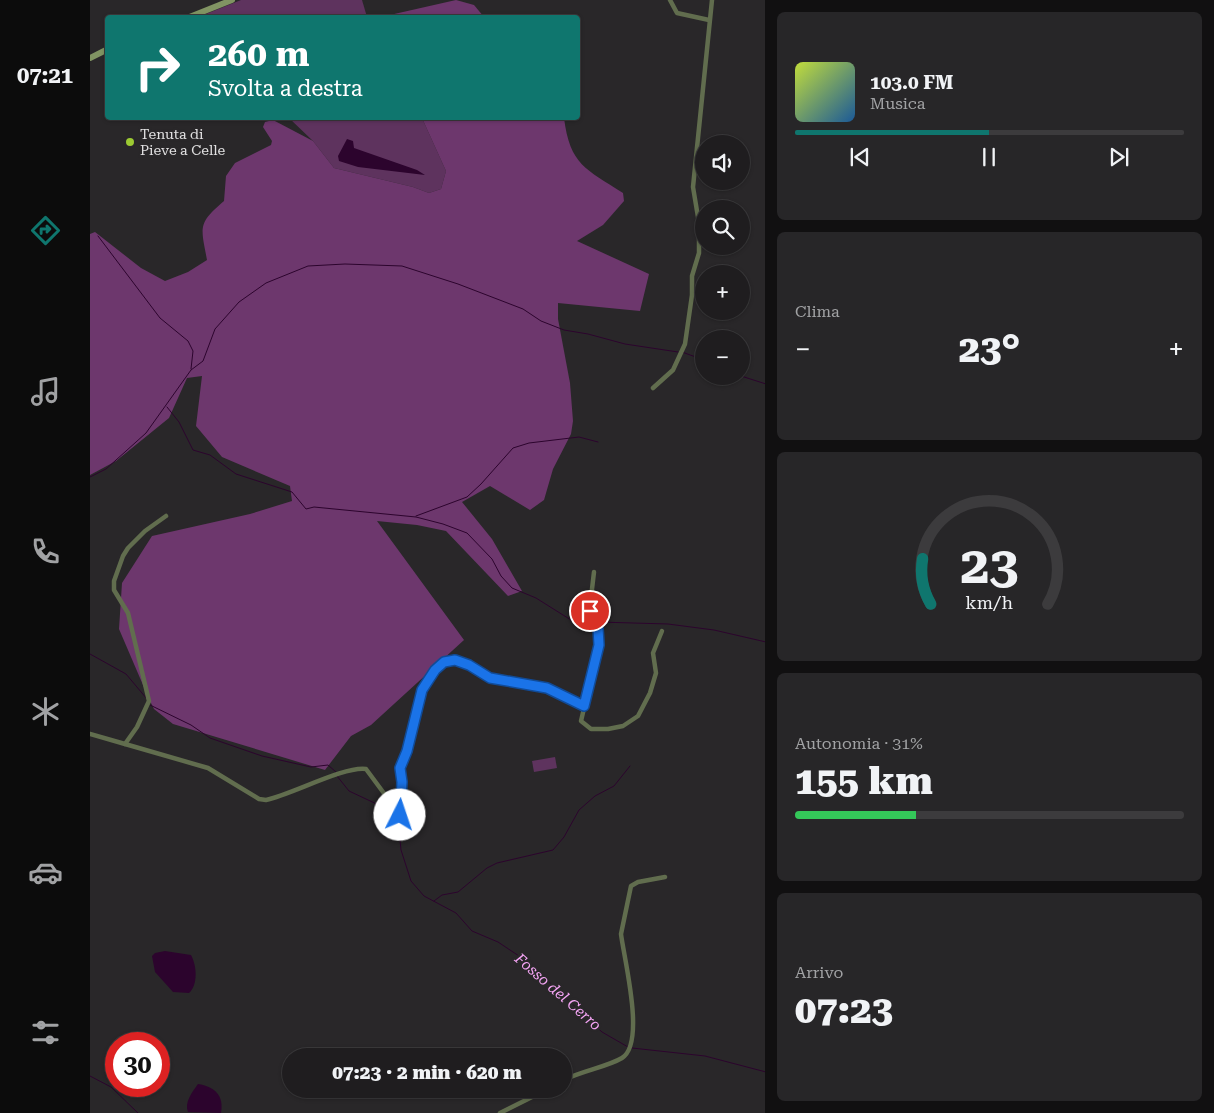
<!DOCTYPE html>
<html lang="it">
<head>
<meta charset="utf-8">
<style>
  :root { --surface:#1f1d1f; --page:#272628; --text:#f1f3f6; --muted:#a1a2a4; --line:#3c3b3d; --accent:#0f766e }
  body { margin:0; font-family:"Roboto Serif",serif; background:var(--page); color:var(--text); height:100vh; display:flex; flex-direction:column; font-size:19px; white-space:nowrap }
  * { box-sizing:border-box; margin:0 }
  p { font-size:16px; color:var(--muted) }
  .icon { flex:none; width:28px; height:28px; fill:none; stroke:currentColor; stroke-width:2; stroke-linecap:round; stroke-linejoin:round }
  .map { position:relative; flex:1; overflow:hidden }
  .details { display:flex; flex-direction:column; gap:12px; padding:12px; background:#111011; width:449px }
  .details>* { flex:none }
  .hud { position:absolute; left:15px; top:15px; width:475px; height:105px; border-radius:5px; box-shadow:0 1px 4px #0004,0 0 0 1px var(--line); background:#0f766e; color:#fff; overflow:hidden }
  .buttons { position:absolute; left:605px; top:135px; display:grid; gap:10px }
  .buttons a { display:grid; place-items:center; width:55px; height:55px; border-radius:50%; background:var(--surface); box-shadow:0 1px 4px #0004,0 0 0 1px var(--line); font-size:25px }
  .speed { position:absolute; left:15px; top:1032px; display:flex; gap:10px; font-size:25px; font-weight:700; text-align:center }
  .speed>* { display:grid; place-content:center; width:65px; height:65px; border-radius:50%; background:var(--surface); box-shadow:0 1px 4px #0004,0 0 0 1px var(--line); line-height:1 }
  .speed .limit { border:8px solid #d22; background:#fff; color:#111 }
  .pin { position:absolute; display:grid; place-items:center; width:42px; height:42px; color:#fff; margin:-21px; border:2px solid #fff; border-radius:50%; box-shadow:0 1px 5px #0007 }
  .me { position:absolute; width:55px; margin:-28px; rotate:4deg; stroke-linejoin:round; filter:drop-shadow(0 0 4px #0008) }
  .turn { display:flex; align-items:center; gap:18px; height:105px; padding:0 20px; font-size:22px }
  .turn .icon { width:65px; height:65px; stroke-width:2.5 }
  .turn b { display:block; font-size:35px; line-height:42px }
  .big { font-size:38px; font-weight:800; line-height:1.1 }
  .details .card { flex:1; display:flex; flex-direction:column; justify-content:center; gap:8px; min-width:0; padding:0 18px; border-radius:8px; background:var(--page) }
  .details .dial { align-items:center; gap:0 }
  .dial svg { height:130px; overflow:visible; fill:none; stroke:var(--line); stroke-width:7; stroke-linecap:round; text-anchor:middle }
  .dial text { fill:var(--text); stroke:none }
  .song { display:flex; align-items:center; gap:15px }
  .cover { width:60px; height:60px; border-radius:8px; background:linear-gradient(135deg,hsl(70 70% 55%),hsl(210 70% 35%)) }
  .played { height:5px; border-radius:2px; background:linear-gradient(90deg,var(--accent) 50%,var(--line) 50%) }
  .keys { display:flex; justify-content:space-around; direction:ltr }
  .heat { display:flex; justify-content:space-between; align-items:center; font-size:28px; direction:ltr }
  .charge { height:8px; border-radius:4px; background:linear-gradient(90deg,#34c759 31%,var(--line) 0) }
  .trip { position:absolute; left:192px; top:1048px; width:290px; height:50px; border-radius:25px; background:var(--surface); box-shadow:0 1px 4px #0004,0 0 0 1px var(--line); font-weight:800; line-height:50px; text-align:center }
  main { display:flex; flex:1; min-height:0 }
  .menu { display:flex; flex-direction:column; width:90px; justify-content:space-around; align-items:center; background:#0c0c0c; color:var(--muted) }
  .menu .icon { width:35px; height:35px }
  .menu .on { color:var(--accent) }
  .menu b { font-size:22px; color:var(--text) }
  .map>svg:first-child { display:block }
</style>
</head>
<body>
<main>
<nav class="menu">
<b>07:21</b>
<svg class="icon on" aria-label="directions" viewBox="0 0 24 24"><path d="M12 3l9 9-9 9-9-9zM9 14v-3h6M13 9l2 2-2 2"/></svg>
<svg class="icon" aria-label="music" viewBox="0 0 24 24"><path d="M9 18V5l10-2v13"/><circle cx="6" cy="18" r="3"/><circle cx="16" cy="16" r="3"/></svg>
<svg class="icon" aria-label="phone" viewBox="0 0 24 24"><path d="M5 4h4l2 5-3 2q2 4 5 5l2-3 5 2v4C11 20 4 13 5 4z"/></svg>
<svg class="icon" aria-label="climate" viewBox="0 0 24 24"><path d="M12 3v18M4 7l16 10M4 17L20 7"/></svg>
<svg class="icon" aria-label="car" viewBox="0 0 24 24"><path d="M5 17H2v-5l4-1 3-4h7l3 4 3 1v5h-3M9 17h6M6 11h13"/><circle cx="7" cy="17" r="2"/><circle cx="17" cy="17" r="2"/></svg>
<svg class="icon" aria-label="filters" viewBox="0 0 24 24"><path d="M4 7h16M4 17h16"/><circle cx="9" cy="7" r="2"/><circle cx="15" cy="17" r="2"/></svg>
</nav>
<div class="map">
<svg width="676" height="1113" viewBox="0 0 676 1113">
  <rect width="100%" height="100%" fill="#292729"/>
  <g fill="#5e335e">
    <path d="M 151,0 L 272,0 L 277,17 L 106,18 Z"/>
    <path d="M 199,118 L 332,118 L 356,171 L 351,189 L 339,193 L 323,187 L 244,168 L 223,141 Z"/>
    <path d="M 465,757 L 467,768 L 444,772 L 442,761 Z"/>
  </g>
  <g fill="#6d376d">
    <path d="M 366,0 L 384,5 L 394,17 L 291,17 Z"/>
    <path d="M 332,118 L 474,118 C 480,165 496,169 533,193 L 534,201 L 513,225 L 487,241 L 559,274 L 550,311 L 468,303 L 468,319 L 480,383 L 483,421 L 481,434 L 463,469 L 454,500 L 440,510 L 400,486 L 372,502 L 402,539 L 432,591 L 418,596 L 356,531 L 327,525 L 287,521 L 374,640 L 281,725 L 261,736 L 235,770 L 83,724 L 64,709 L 59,699 L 29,629 L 32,583 L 62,536 L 160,514 L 202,501 L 200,486 L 132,457 L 106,426 L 112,376 L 97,378 L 79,418 L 26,461 L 0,475 L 0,234 L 5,232 L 51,268 L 75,281 L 98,272 L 117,260 C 111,227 107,224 134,201 L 136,176 L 145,163 L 181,145 L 182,141 L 173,127 L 175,122 L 183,120 L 223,141 L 244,168 L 323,187 L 339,193 L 351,189 L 356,171 Z"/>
  </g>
  <g fill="#2c042d">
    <path d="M 257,139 L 263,141 L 264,148 L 327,170 L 335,175 L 268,167 L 249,161 L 248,156 Z"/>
    <path d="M 75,951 L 101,955 C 107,966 108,985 99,993 L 83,992 L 65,972 L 62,956 L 65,953 Z"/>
    <path d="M 108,1084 C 125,1087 134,1095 131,1113 L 98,1112 C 94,1103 102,1092 108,1084 Z"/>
  </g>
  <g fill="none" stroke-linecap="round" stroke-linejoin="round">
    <g stroke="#2c042d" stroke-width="1">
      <path d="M 8,236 L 70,318 L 98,341 L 103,351 L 101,369"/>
      <path d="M 592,352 L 614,360"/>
      <path d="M 651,376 L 676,384"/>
      <path d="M 77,407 L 89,422 L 103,450 L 120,455 L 146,474 L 202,492 L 216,509 L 224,507 L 326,517 L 353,524 L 377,533 L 402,559 L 411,576 L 422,588 L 446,598 L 481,620 L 504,623"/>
      <path d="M 0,477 L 16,469 L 56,433 L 101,370 L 113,361 L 125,329 L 149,302 L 176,283 L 218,266 L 255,264 L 312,266 L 368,284 L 433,309 L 451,321 L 474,330 L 498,334 L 535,344 L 588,352"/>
      <path d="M 326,516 L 377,497 L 391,484 L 423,448 L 439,443 L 489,437 L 508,442"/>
      <path d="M 508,622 L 578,624 L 624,630 L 676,642"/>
      <path d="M 0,654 L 36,674 L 57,699"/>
      <path d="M 60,705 L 101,725 L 120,738 L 172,756 L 221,767 L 238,765 L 246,772"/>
      <path d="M 247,776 L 259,791 L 293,807 L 301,815 L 309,830 L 311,850 L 321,881 L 334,896 L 366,913 L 382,931 L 408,942 L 438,962 L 512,1032 L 538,1047"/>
      <path d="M 344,901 L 352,895 L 368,892 L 397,868 L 407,863 L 463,850 L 474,837 L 489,810 L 505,796 L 524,786 L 540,766"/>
      <path d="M 542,1048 L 615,1056 L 676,1072"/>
      <path d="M 0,1076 L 21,1087 L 48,1113"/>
    </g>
    <g stroke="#616d4e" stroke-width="4.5">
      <path d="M 580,0 L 587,13 L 619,20"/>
      <path d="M 563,388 L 583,370 L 595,344 L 602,295 L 602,276 L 609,253 L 609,223 L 603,187 L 622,0"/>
      <path d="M 504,572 L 500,606 L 508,628 L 509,645 L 491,721 L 501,729 L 518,729 L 533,726 L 548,716 L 560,693 L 566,673 L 563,653 L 572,631"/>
      <path d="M 0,734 L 35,744 L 47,727 L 59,701 L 38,613 L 24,590 L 24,581 L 33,556 L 38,548 L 55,531 L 76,516"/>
      <path d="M 35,744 L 118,768 L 169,799 L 176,800 C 203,794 254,766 276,769 L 310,815"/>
      <path d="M 310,815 L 312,782 L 310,768 L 317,751 L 332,690 L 345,670 L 354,662 L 365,660 L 379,665 L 400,679 L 457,688 L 494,706"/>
      <path d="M 474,1080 C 491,1071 517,1067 532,1058 C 556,1043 534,959 531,934 L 541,886 L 548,882 L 575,877"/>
      <path d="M 410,1113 L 458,1089"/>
    </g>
    <g stroke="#819463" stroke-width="6">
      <path d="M 97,18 L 142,0"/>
      <path d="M 0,58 L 18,49"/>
    </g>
  </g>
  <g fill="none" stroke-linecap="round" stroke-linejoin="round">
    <g stroke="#114b97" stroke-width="12">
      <path id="route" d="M 310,815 L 312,782 L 310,768 L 317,751 L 332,690 L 345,670 L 354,662 L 365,660 L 379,665 L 400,678 L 457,688 L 494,706 L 509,645 L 508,628 L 500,611"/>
    </g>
    <use href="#route" stroke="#1a73e8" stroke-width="9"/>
  </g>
  <circle fill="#9cca32" stroke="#292729" stroke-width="2" cx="40" cy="142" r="5"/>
  <g text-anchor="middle" stroke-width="5" stroke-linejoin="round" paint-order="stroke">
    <g font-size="14" fill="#e1e0e1" stroke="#292729" text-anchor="start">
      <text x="50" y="139">Tenuta di<tspan x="50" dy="16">Pieve a Celle</tspan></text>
    </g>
    <g font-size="15" font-style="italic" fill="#f5a5f5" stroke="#292729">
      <text transform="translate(468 992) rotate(41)" y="5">Fosso del Cerro</text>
    </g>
  </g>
</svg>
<div class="buttons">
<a><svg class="icon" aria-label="sound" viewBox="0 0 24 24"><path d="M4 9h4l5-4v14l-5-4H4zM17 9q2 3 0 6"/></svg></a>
<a><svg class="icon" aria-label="search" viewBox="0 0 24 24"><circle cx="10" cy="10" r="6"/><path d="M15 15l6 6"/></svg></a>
<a>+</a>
<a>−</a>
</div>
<div class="speed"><div class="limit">30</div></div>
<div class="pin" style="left:500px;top:611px;background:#d93025"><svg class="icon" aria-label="arrive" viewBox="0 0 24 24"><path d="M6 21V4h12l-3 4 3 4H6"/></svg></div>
<svg class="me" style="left:310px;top:815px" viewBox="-20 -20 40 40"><circle r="19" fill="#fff"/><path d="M0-13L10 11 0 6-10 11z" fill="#1a73e8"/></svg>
<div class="trip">07:23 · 2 min · 620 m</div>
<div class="hud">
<div class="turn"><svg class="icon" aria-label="right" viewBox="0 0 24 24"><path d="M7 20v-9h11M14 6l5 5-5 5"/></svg><div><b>260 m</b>Svolta a destra</div></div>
</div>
</div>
<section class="details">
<div class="card">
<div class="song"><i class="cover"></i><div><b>103.0 FM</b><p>Musica</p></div></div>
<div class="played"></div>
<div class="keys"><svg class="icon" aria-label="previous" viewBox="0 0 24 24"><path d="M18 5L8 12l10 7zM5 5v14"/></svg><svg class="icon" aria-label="pause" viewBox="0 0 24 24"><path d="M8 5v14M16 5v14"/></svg><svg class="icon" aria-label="next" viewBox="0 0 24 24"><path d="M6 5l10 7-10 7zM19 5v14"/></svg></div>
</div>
<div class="card"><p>Clima</p>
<div class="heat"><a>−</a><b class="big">23°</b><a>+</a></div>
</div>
<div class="card dial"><svg viewBox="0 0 100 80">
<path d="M14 69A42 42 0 1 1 86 69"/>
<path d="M14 69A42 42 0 0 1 9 41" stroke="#0f766e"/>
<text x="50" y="56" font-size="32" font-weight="700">23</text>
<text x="50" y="72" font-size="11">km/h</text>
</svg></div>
<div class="card"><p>Autonomia · 31%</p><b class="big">155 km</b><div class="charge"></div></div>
<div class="card"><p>Arrivo</p><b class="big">07:23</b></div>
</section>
</main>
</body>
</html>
